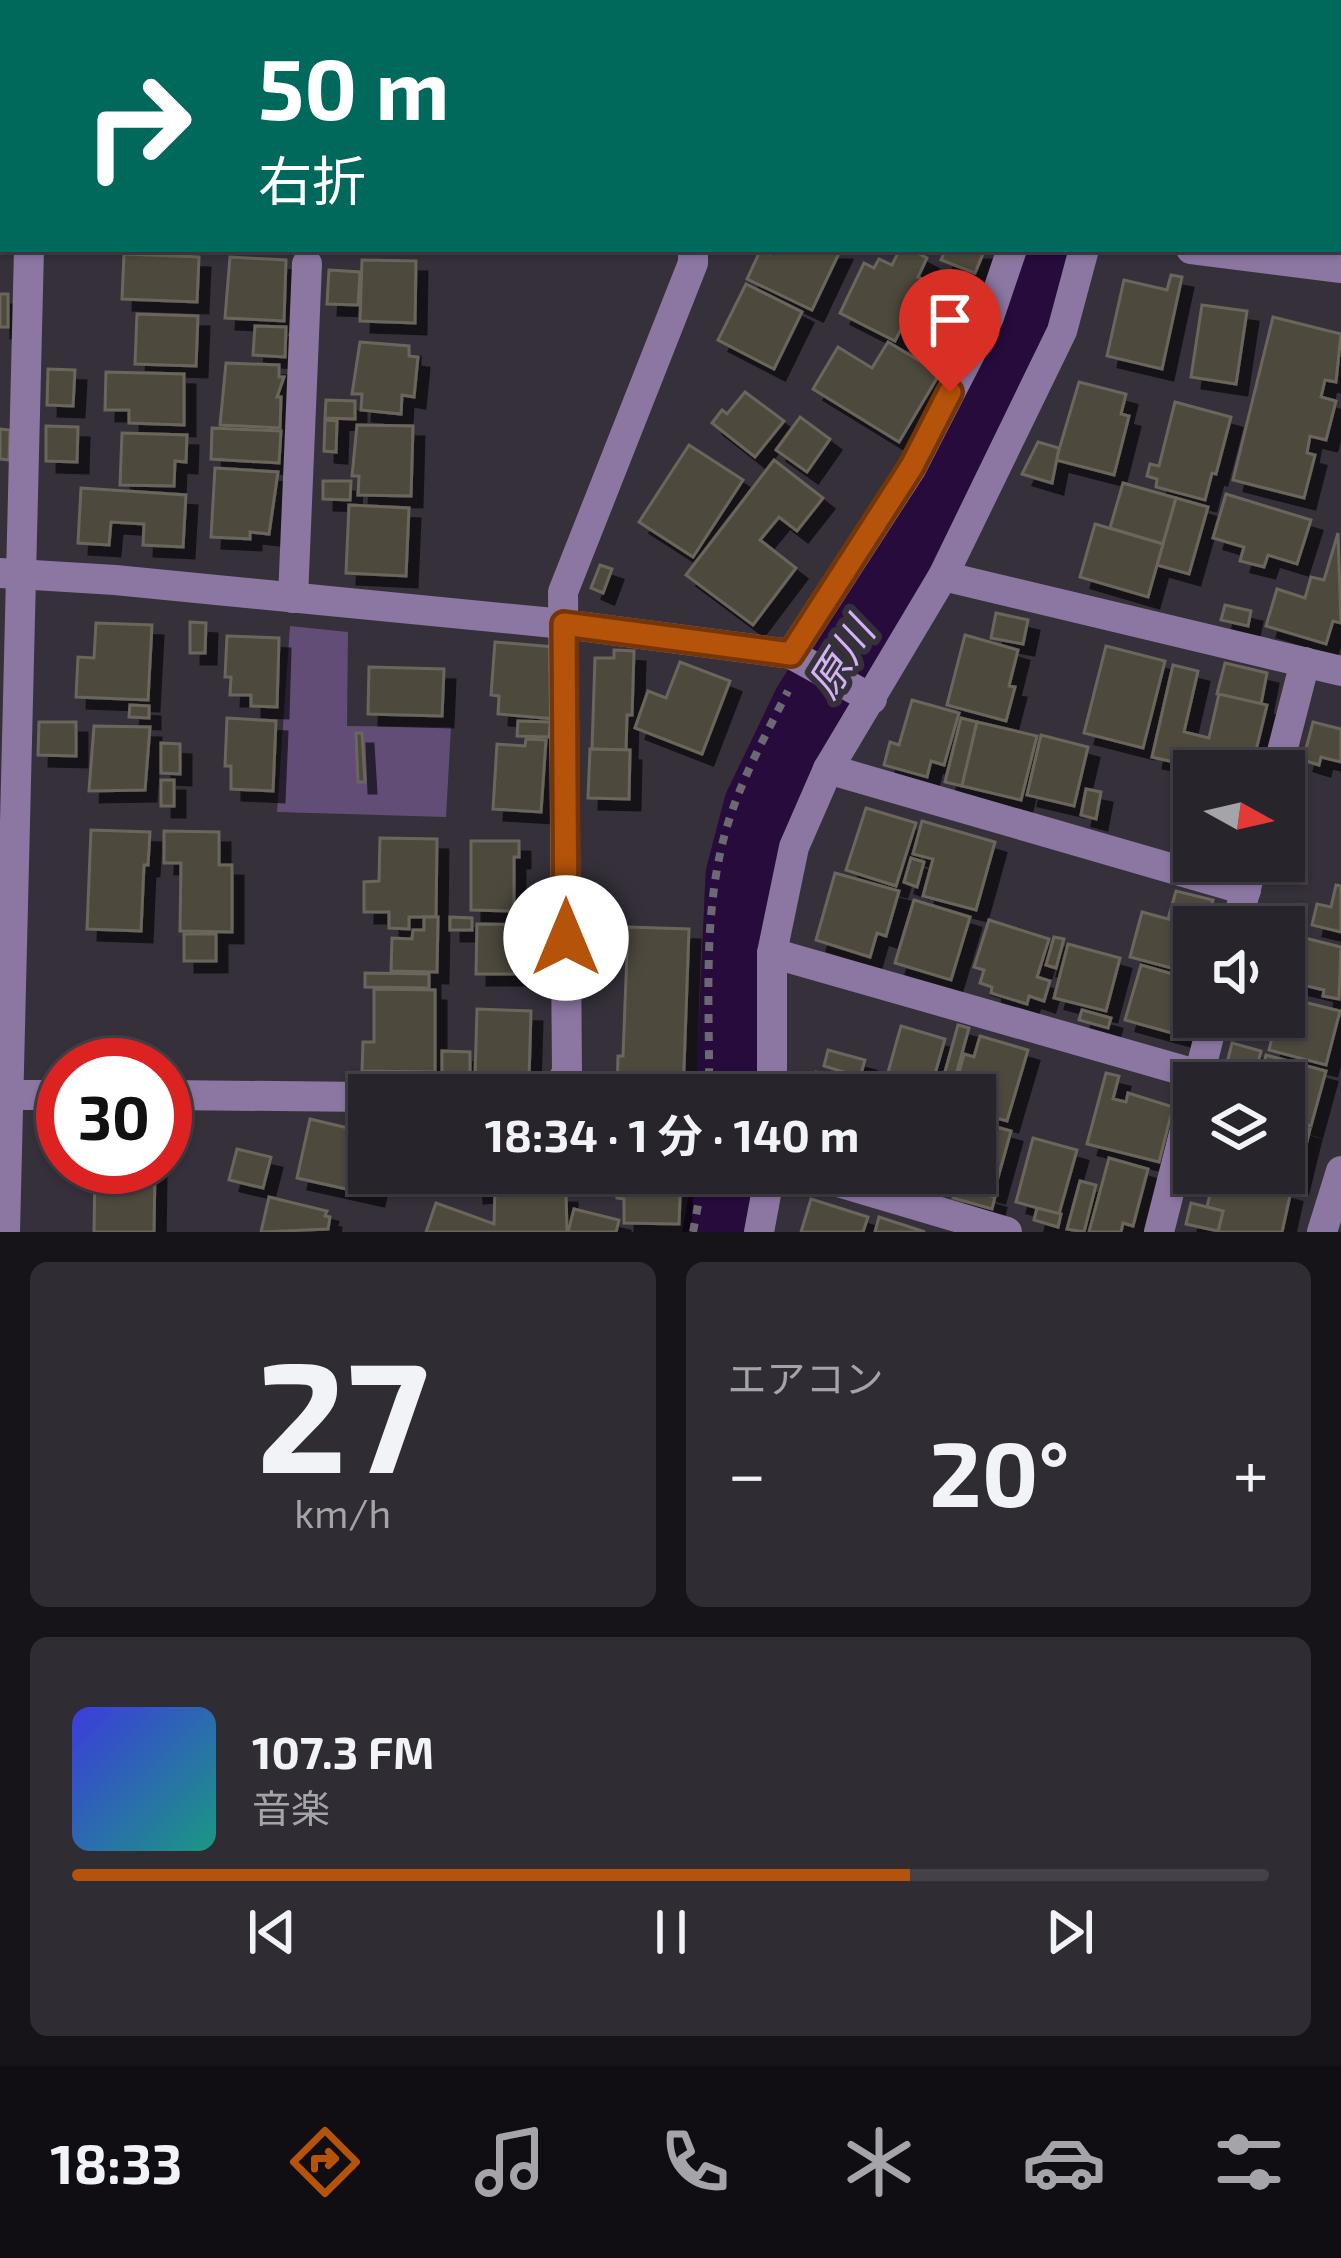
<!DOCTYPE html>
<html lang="ja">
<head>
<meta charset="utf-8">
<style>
  :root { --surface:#28242c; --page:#302c34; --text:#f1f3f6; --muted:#a5a4a9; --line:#444148; --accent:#b45309 }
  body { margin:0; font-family:"Exo 2","Noto Sans JP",sans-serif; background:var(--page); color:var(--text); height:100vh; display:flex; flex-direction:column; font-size:45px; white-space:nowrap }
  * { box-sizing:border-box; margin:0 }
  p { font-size:39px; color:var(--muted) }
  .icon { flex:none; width:66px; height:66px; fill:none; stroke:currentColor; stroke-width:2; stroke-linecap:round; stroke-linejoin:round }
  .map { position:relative; height:1232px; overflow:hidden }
  .panel { display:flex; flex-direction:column; gap:30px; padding:30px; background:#161418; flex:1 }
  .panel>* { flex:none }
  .banner { position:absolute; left:0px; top:0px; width:1341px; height:252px; box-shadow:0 3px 9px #0004,0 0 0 3px var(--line); background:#00695c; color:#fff; overflow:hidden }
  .needle { width:78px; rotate:98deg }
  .controls { position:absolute; left:1173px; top:750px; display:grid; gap:24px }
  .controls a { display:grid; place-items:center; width:132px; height:132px; border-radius:0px; background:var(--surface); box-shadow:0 3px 9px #0004,0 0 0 3px var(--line); font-size:60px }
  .speed { position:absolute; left:36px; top:1038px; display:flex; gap:24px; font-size:60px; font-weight:700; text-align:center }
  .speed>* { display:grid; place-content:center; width:156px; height:156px; border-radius:50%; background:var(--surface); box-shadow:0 3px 9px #0004,0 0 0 3px var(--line); line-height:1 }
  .speed .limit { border:18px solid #d22; background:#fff; color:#111 }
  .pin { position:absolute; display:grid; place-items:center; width:102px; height:102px; color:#fff; margin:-123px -51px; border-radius:50% 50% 50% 0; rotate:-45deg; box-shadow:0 0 12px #0007 }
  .pin .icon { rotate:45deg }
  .me { position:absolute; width:132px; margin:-66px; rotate:0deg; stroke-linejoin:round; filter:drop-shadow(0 0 9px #0008) }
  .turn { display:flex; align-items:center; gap:42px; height:252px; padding:0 60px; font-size:54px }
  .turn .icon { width:156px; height:156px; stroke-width:2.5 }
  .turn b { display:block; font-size:84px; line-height:102px }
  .big { font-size:90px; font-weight:700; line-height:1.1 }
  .panel .widget { flex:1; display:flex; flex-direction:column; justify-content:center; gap:18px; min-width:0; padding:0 42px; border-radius:18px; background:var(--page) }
  .panel .dial { align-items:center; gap:0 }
  .dial b { font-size:156px; line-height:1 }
  .song { display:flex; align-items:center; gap:36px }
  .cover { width:144px; height:144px; border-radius:18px; background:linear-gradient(135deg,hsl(240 70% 55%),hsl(170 70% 35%)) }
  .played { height:12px; border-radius:6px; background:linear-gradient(90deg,var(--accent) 70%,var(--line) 70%) }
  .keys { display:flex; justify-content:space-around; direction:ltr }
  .heat { display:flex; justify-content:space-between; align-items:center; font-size:66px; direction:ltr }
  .panel .tiles { flex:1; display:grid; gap:30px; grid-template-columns:1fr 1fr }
  .widget:last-child { grid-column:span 2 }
  .trip { position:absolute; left:348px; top:1074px; width:648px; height:120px; border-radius:0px; background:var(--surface); box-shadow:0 3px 9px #0004,0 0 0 3px var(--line); font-weight:700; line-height:120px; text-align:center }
  .tab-bar { display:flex; height:192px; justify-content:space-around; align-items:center; background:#100e12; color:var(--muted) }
  .tab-bar .icon { width:84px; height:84px }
  .tab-bar .active { color:var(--accent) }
  .tab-bar b { font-size:54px; color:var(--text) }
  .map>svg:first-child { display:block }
</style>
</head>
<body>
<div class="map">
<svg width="1341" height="1232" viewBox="0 0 1341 1232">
  <defs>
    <filter id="shadow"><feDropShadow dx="11" dy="11" stdDeviation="0" flood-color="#0009"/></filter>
  </defs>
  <rect width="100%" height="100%" fill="#35303a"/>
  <path fill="#614d76" d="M 290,626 L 348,632 L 347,726 L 451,727 L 446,817 L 277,812 Z"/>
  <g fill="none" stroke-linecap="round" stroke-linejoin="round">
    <g stroke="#260b3c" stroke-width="75">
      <path d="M 733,1095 L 743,876 L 761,807 L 810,705 L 940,500 L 1043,278 L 1050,249"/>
      <path d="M 720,1232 L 731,1173"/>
    </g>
  </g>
  <g fill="#4d493e" stroke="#6b665b" stroke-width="3" filter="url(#shadow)">
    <rect x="225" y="0" width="58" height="3"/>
    <rect x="346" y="0" width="68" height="3"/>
    <path d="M 1184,0 L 1312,0 L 1183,3 Z"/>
    <path d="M 761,249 L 770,254 L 773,249 L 841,249 L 812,310 L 747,279 Z"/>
    <path d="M 900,249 L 910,249 L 927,258 L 918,277 L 935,285 L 911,334 L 901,329 L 895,341 L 840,313 L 864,263 L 874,268 L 879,259 L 892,265 Z"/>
    <path d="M 946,249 L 985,249 L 975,273 L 941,260 Z"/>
    <path d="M 124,254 L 199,257 L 197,302 L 122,299 Z"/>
    <path d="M 230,257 L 286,260 L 284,321 L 225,318 Z"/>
    <path d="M 362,260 L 416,261 L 415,323 L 360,321 Z"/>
    <path d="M 329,270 L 360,272 L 358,305 L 327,304 Z"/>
    <path d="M 1171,275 L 1182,277 L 1162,369 L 1107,356 L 1124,280 L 1167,290 Z"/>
    <path d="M 949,277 L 980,293 L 947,362 L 914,346 Z"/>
    <path d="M 746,284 L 802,312 L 774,369 L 718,340 Z"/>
    <rect x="0" y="294" width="8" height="33"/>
    <path d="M 1202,305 L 1247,311 L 1236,384 L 1191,377 Z"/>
    <path d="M 137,314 L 198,316 L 196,366 L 135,364 Z"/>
    <path d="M 1273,317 L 1341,334 L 1336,382 L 1325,380 L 1321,397 L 1336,401 L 1326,440 L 1310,436 L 1307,453 L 1315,455 L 1304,498 L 1233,480 Z"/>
    <path d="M 255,326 L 286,327 L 285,357 L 253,355 Z"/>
    <path d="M 360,342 L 409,346 L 409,356 L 418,357 L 414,397 L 402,395 L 401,414 L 361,410 L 362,394 L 352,394 Z"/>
    <path d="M 888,342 L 940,373 L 899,442 L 813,389 L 838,347 L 872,368 Z"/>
    <path d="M 226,363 L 279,365 L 279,377 L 284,377 L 277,397 L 281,397 L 280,428 L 220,425 Z"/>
    <path d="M 48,369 L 75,370 L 73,406 L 47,405 Z"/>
    <path d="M 106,372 L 184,374 L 184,425 L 129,423 L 129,410 L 105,410 Z"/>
    <path d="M 1079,382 L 1126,394 L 1121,414 L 1129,416 L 1114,475 L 1056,460 Z"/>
    <path d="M 745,392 L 784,421 L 755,457 L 712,423 L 722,410 L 727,414 Z"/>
    <path d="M 326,400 L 355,401 L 355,419 L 325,418 Z"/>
    <path d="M 1175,402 L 1231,417 L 1216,474 L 1212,473 L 1205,500 L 1156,487 L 1157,479 L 1147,476 L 1150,464 L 1159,466 Z"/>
    <path d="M 800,417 L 830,439 L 807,472 L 776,450 Z"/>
    <path d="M 325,420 L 337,421 L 336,452 L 324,451 Z"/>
    <path d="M 357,425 L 413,426 L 411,496 L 358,495 L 359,476 L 352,476 Z"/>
    <path d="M 46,426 L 78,427 L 77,462 L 46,461 Z"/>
    <path d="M 212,428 L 281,431 L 279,463 L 211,459 Z"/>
    <path d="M 0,429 L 10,430 L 9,460 L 0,459 Z"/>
    <path d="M 122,433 L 187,435 L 186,462 L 175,461 L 174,486 L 120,485 Z"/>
    <path d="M 1038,442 L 1059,448 L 1052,483 L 1022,474 Z"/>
    <path d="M 689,445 L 743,480 L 693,557 L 639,522 Z"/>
    <path d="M 774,460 L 823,498 L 797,531 L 779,517 L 760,540 L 796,568 L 753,625 L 686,575 Z"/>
    <path d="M 215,468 L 278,472 L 269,534 L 250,532 L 250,539 L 211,537 Z"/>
    <path d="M 323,481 L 351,481 L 350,500 L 323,499 Z"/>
    <path d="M 1123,483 L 1176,498 L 1163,544 L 1110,528 Z"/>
    <path d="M 81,488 L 186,495 L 183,547 L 143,545 L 144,524 L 111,522 L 109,545 L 78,543 Z"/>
    <path d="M 1226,494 L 1311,520 L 1297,564 L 1268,555 L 1264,567 L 1240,561 L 1244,547 L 1213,538 Z"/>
    <path d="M 1176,498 L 1208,507 L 1189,574 L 1157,565 Z"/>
    <path d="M 349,505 L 409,508 L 406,576 L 346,573 Z"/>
    <path d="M 1095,524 L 1163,544 L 1148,597 L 1080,577 Z"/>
    <path d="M 1338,533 L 1341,623 L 1333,621 L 1326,644 L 1266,626 L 1277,589 L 1305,598 L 1311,577 L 1324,580 Z"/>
    <path d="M 600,565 L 612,569 L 603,593 L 591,588 Z"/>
    <path d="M 1225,605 L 1251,611 L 1248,626 L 1221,620 Z"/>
    <path d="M 996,613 L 1028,620 L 1023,644 L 991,638 Z"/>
    <path d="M 190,622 L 206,623 L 205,653 L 190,653 Z"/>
    <path d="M 96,623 L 152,625 L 148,700 L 76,697 L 78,657 L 94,658 Z"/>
    <path d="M 965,635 L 1018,650 L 1009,686 L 1015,687 L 1006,721 L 947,705 Z"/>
    <path d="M 227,636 L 279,638 L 277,707 L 251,706 L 251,695 L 230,695 L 231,677 L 225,677 Z"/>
    <path d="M 495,642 L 554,647 L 555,719 L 498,714 L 499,696 L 491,695 Z"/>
    <path d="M 1106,646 L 1165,661 L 1143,748 L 1084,733 Z"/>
    <path d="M 614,650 L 634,651 L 632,715 L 627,715 L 626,750 L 592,749 L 595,658 L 614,658 Z"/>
    <path d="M 680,662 L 730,681 L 702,754 L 635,728 L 648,691 L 666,698 Z"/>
    <path d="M 1225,663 L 1267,673 L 1261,704 L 1217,694 Z"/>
    <path d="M 1173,665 L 1198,671 L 1184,732 L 1209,738 L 1219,694 L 1267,705 L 1251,771 L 1213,771 L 1152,757 Z"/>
    <path d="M 369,667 L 444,669 L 442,716 L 368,714 Z"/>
    <path d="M 912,700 L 959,713 L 944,765 L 931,761 L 927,777 L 884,765 L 890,742 L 899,745 Z"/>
    <path d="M 130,705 L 149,706 L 149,718 L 129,717 Z"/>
    <path d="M 227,718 L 276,721 L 273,791 L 231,789 L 231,766 L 225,766 Z"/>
    <path d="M 961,718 L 977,722 L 962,786 L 945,782 Z"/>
    <path d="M 518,721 L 550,722 L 549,737 L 517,736 Z"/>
    <path d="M 39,722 L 76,722 L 76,756 L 38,755 Z"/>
    <path d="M 977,722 L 1037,736 L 1021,800 L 962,786 Z"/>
    <path d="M 1313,722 L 1341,729 L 1341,762 L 1321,757 L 1319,765 L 1303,760 Z"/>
    <path d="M 94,726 L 150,727 L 145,790 L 89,791 Z"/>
    <path d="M 356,733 L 362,733 L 365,782 L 358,782 Z"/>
    <path d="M 1041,735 L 1088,747 L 1074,806 L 1027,795 Z"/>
    <path d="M 526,739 L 546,740 L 541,812 L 493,809 L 497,744 L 525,746 Z"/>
    <path d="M 161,743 L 180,744 L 180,774 L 161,773 Z"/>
    <path d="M 590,749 L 630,750 L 629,799 L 588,798 Z"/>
    <rect x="161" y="780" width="13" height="26"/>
    <path d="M 1194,783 L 1194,843 L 1182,841 Z"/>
    <path d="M 1086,789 L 1101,792 L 1096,819 L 1081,815 Z"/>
    <path d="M 866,808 L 916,823 L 896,886 L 846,870 Z"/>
    <path d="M 922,821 L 995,842 L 976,910 L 923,896 L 933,859 L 913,854 Z"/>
    <path d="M 91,830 L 150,832 L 148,865 L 144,865 L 141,931 L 87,929 Z"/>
    <path d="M 164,831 L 219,832 L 219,865 L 232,865 L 232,932 L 180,931 L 181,863 L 164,863 Z"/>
    <path d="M 380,838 L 437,839 L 436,917 L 409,917 L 409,929 L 389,928 L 389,912 L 364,912 L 364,882 L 379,881 Z"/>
    <path d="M 471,841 L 519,841 L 519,857 L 514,857 L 514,911 L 471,910 Z"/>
    <path d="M 911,858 L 924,862 L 917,887 L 904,882 Z"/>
    <path d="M 835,873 L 899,891 L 886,936 L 877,933 L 870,957 L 816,940 Z"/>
    <path d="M 1336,885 L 1341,886 L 1341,932 L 1312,925 L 1317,904 L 1331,907 Z"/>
    <path d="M 1176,891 L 1213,900 L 1205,927 L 1168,919 Z"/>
    <path d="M 914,900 L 970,917 L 951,980 L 895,963 Z"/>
    <path d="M 1142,912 L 1198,927 L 1194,927 L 1194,974 L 1130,957 Z"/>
    <path d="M 424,917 L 438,917 L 437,972 L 391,971 L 392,938 L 412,939 L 413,930 L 424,930 Z"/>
    <path d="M 450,917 L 472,918 L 472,930 L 450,930 Z"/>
    <path d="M 989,920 L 1049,939 L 1037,977 L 1050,981 L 1044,1001 L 1029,996 L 1027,1004 L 991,993 L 992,987 L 980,983 L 984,970 L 974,967 Z"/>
    <path d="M 477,924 L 532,925 L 527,974 L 476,974 Z"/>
    <path d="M 628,927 L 689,929 L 683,1095 L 617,1095 L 618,1056 L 623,1056 Z"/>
    <rect x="184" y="934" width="32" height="27"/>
    <path d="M 1054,937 L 1064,939 L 1056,968 L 1046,965 Z"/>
    <path d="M 1301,937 L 1341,947 L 1339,999 L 1323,996 L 1324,990 L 1290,982 Z"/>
    <path d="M 1068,944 L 1120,958 L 1106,1011 L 1054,998 Z"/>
    <path d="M 1141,965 L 1194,980 L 1179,1035 L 1125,1020 Z"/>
    <path d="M 365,973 L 429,974 L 429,988 L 365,987 Z"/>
    <path d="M 374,989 L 435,990 L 435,1072 L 362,1071 L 363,1042 L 374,1042 Z"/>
    <path d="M 1284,997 L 1340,1011 L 1326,1065 L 1269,1050 L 1277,1017 L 1284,1017 Z"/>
    <path d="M 477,1009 L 531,1011 L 529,1079 L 475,1077 Z"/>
    <path d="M 1082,1010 L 1111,1018 L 1108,1028 L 1079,1020 Z"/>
    <path d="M 958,1025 L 969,1028 L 954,1082 L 943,1079 Z"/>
    <path d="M 901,1026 L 945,1039 L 929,1095 L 885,1083 Z"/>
    <path d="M 980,1036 L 1028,1050 L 1007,1121 L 975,1112 L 975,1095 L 953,1095 L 964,1054 L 974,1057 Z"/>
    <path d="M 1232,1043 L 1261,1051 L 1253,1082 L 1224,1075 Z"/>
    <path d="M 828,1050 L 865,1060 L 860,1077 L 824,1066 Z"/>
    <path d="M 442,1051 L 470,1052 L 470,1081 L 442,1080 Z"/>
    <path d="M 1266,1055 L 1326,1071 L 1311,1126 L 1284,1118 L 1284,1083 L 1259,1083 Z"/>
    <path d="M 816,1072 L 877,1089 L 875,1095 L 810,1095 Z"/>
    <path d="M 1106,1073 L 1119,1076 L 1113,1099 L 1126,1102 L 1128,1093 L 1173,1107 L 1159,1162 L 1087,1144 Z"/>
    <path d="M 310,1119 L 369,1133 L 369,1173 L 378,1173 L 373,1195 L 297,1178 Z"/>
    <path d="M 975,1121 L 1011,1131 L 994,1192 L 948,1180 L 950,1173 L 975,1173 Z"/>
    <path d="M 1284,1122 L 1310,1129 L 1297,1182 L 1258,1173 L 1284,1173 Z"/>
    <path d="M 1033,1138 L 1077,1150 L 1059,1214 L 1016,1202 Z"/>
    <path d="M 237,1149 L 271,1157 L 263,1188 L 229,1180 Z"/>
    <path d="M 1109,1158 L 1148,1169 L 1133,1226 L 1123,1223 L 1121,1232 L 1089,1232 Z"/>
    <path d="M 95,1167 L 155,1167 L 154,1232 L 94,1232 Z"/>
    <path d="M 472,1173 L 550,1173 L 551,1192 L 566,1192 L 567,1232 L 426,1232 L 436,1203 L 494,1224 L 495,1190 L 473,1192 Z"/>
    <path d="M 550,1173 L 578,1173 L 578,1184 L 551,1184 Z"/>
    <path d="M 618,1173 L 681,1173 L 679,1224 L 624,1223 L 624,1199 L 617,1198 Z"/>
    <path d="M 1215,1173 L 1291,1191 L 1282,1232 L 1218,1232 L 1223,1211 L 1207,1207 Z"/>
    <path d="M 1080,1181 L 1096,1185 L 1084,1232 L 1067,1229 Z"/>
    <path d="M 956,1186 L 995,1197 L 992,1209 L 953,1198 Z"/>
    <path d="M 269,1197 L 327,1211 L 325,1216 L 330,1217 L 328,1229 L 261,1232 Z"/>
    <path d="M 811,1199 L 868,1217 L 863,1232 L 801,1232 Z"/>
    <path d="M 1191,1203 L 1223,1211 L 1218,1231 L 1186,1224 Z"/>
    <path d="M 1037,1208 L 1061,1214 L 1058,1227 L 1034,1220 Z"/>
    <path d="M 574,1209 L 619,1220 L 616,1232 L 568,1232 Z"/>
    <path d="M 879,1217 L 925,1232 L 875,1232 Z"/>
  </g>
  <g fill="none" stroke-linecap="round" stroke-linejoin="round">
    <g stroke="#6d6972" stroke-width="8" stroke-dasharray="9 9" stroke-linecap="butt">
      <path d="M 709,1095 C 710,1016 703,932 720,854 C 732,796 761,744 788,691"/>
      <path d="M 693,1232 L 704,1173"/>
    </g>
    <g stroke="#8c77a2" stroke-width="30">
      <path d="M 1091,0 L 1104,3"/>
      <path d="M 36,3 L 36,0"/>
      <path d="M 696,3 L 696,0"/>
      <path d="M 1065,3 L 1066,0"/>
      <path d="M 1338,66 L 1341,67"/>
      <path d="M 1191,249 L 1341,268"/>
      <path d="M 0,573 L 115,580 L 564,624 L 791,654 L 872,699"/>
      <path d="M 943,576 L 1341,671"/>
      <path d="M 293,598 L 307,264"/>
      <path d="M 791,654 L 912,467 L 989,317 L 1012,249"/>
      <path d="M 828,769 L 1246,890"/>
      <path d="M 1277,771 L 1305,662"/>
      <path d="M 1236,927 L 1253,861"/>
      <path d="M 772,953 L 1199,1075"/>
      <path d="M 1197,1083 L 1214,1017"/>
      <path d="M 0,1095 L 63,1095"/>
      <path d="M 165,1095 L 369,1097"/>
      <path d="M 555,1095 L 567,1072 L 563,592 L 693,263 L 693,249"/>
      <path d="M 772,1095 L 772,953 L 794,847 L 828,769 L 943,576 L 1062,331 L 1084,249"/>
      <path d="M 808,1173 L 1007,1232"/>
      <path d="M 5,1232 L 29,249"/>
      <path d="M 759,1232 L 770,1173"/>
      <path d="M 1159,1232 L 1194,1094"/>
      <path d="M 1322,1232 L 1341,1171"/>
    </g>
  </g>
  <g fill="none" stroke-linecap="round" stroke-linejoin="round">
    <g stroke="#753606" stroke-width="30">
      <path id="route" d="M 566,938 L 564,624 L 791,654 L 912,466 L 950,392"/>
    </g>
    <use href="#route" stroke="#b45309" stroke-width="21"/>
  </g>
  <g text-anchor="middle" stroke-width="12" stroke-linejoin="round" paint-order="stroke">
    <g font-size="42" font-style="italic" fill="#d2b3f5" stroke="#35303a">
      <text transform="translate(841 658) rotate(-58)" y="15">原川</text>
    </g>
  </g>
</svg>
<div class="controls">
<a><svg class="needle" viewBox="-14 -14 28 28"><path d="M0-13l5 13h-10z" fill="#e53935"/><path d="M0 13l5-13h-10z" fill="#a5a4a9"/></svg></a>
<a><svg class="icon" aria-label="sound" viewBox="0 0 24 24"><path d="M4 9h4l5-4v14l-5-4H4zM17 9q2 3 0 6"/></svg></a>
<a><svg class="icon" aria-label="layers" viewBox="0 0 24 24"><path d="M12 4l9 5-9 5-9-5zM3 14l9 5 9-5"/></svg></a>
</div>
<div class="speed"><div class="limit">30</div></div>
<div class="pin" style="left:950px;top:392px;background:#d93025"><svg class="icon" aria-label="arrive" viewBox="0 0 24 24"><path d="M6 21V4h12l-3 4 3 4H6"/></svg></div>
<svg class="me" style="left:566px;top:938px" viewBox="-20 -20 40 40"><circle r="19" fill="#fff"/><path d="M0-13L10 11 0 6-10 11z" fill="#b45309"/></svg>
<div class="trip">18:34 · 1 分 · 140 m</div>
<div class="banner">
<div class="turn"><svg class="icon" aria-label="right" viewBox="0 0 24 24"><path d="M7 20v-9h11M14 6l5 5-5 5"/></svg><div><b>50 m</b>右折</div></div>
</div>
</div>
<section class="panel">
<div class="tiles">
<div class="widget dial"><b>27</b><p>km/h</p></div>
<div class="widget"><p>エアコン</p>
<div class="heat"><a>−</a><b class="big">20°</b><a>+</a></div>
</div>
<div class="widget">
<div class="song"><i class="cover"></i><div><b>107.3 FM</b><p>音楽</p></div></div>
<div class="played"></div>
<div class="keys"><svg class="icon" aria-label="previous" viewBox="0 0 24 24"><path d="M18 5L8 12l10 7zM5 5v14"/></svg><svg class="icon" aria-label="pause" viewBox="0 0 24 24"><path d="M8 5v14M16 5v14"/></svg><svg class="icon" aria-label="next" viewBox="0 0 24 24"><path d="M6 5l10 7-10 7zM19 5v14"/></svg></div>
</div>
</div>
</section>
<nav class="tab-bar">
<b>18:33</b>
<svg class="icon active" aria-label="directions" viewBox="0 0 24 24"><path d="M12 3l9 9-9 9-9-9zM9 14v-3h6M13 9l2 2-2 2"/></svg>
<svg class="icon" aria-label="music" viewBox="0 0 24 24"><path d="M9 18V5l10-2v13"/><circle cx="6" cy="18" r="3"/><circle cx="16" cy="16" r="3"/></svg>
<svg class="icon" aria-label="phone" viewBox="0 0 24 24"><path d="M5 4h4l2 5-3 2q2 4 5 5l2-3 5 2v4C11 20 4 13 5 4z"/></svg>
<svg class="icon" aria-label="climate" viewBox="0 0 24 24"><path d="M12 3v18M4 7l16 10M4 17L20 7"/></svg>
<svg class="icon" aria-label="car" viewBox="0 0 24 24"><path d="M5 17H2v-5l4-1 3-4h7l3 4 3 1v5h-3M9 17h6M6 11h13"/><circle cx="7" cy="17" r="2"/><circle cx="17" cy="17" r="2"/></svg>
<svg class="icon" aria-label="filters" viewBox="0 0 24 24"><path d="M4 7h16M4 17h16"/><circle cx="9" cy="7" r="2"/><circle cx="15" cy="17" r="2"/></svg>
</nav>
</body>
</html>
